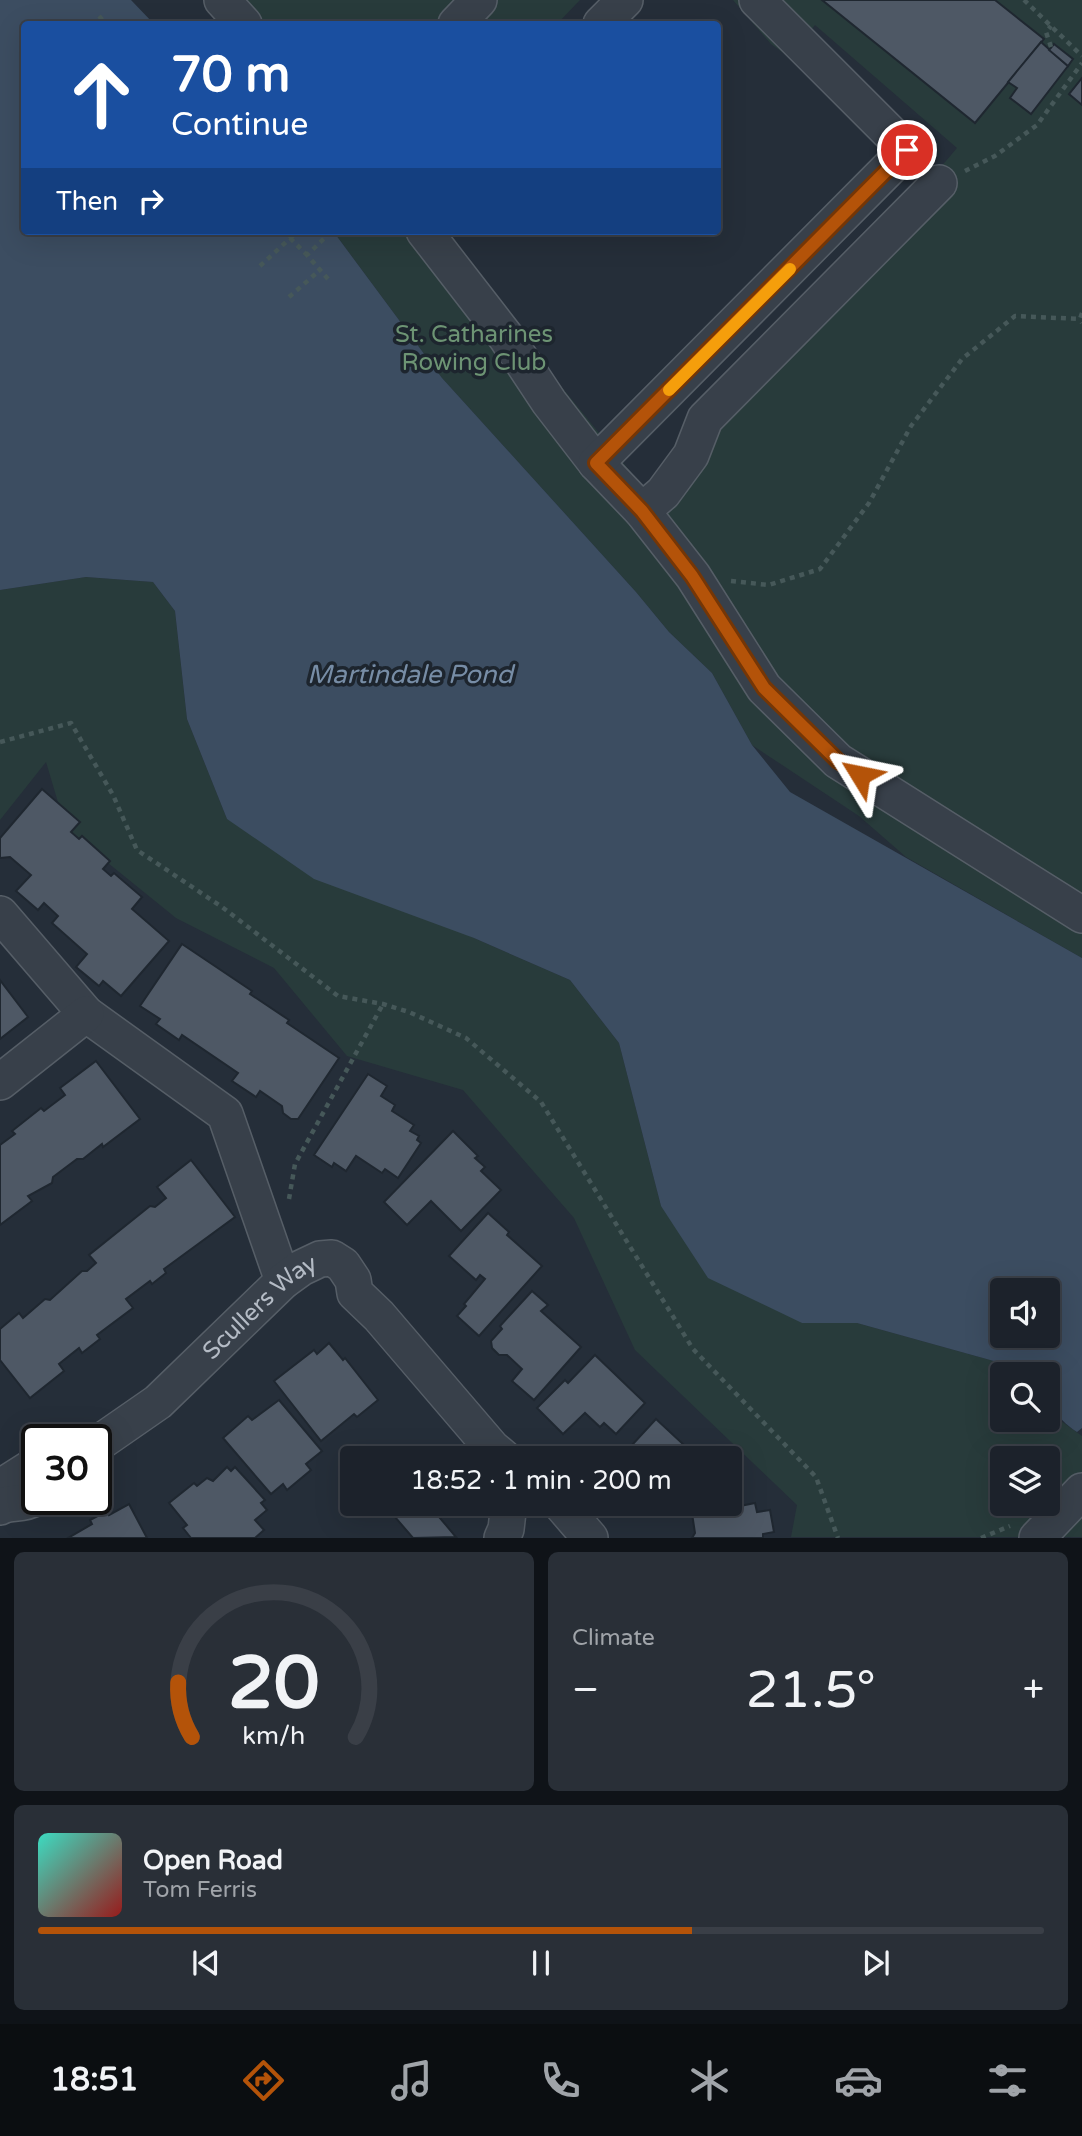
<!DOCTYPE html>
<html lang="en">
<head>
<meta charset="utf-8">
<style>
  :root { --surface:#1c222b; --page:#292f37; --text:#f1f3f6; --muted:#a0a4a9; --line:#3a3f47; --accent:#b45309 }
  body { margin:0; font-family:"Varela Round",sans-serif; background:var(--page); color:var(--text); height:100vh; display:flex; flex-direction:column; font-size:26px; white-space:nowrap }
  * { box-sizing:border-box; margin:0 }
  p { font-size:23px; color:var(--muted) }
  .icon { flex:none; width:38px; height:38px; fill:none; stroke:currentColor; stroke-width:2; stroke-linecap:round; stroke-linejoin:round }
  .map { position:relative; height:1538px; overflow:hidden }
  .panel { display:flex; flex-direction:column; gap:14px; padding:14px; background:#0f1318; flex:1 }
  .panel>* { flex:none }
  .top-card { position:absolute; left:21px; top:21px; width:700px; height:214px; border-radius:7px; box-shadow:0 7px 28px #0002,0 0 0 2px var(--line); background:#1a4fa0; color:#fff; overflow:hidden }
  .fabs { position:absolute; left:990px; top:1278px; display:grid; gap:14px }
  .fabs a { display:grid; place-items:center; width:70px; height:70px; border-radius:7px; background:var(--surface); box-shadow:0 7px 28px #0002,0 0 0 2px var(--line); font-size:35px }
  .speed { position:absolute; left:21px; top:1424px; display:flex; gap:14px; font-size:35px; font-weight:700; text-align:center }
  .speed>* { display:grid; place-content:center; width:91px; height:91px; border-radius:50%; background:var(--surface); box-shadow:0 7px 28px #0002,0 0 0 2px var(--line); line-height:1 }
  .speed .limit { border:4px solid #111; border-radius:10px; background:#fff; color:#111 }
  .pin { position:absolute; display:grid; place-items:center; width:60px; height:60px; color:#fff; margin:-30px; border:4px solid #fff; border-radius:50%; box-shadow:0 2px 7px #0007 }
  .me { position:absolute; width:77px; margin:-38px; rotate:305deg; stroke-linejoin:round; filter:drop-shadow(0 0 5px #0008) }
  .turn { display:flex; align-items:center; gap:24px; height:147px; padding:0 35px; font-size:32px }
  .turn .icon { width:91px; height:91px; stroke-width:2.5 }
  .turn b { display:block; font-size:49px; line-height:60px }
  .then { display:flex; align-items:center; height:66px; padding:0 35px; background:#0003; gap:14px; font-size:26px }
  .big { font-size:52px; font-weight:600; line-height:1.1 }
  .panel .widget { flex:1; display:flex; flex-direction:column; justify-content:center; gap:10px; min-width:0; padding:0 24px; border-radius:10px; background:var(--page) }
  .panel .dial { align-items:center; gap:0 }
  .dial svg { height:182px; overflow:visible; fill:none; stroke:var(--line); stroke-width:7; stroke-linecap:round; text-anchor:middle }
  .dial text { fill:var(--text); stroke:none }
  .song { display:flex; align-items:center; gap:21px }
  .cover { width:84px; height:84px; border-radius:10px; background:linear-gradient(135deg,hsl(170 70% 55%),hsl(0 70% 35%)) }
  .played { height:7px; border-radius:4px; background:linear-gradient(90deg,var(--accent) 65%,var(--line) 65%) }
  .keys { display:flex; justify-content:space-around; direction:ltr }
  .heat { display:flex; justify-content:space-between; align-items:center; font-size:38px; direction:ltr }
  .panel .tiles { flex:1; display:grid; gap:14px; grid-template-columns:1fr 1fr }
  .widget:last-child { grid-column:span 2 }
  .trip { position:absolute; left:340px; top:1446px; width:402px; height:70px; border-radius:7px; background:var(--surface); box-shadow:0 7px 28px #0002,0 0 0 2px var(--line); font-weight:600; line-height:70px; text-align:center }
  .dock { display:flex; height:112px; justify-content:space-around; align-items:center; background:#0b0e11; color:var(--muted) }
  .dock .icon { width:49px; height:49px }
  .dock .active { color:var(--accent) }
  .dock b { font-size:32px; color:var(--text) }
  .map>svg:first-child { display:block }
</style>
</head>
<body>
<div class="map">
<svg width="1082" height="1538" viewBox="0 0 1082 1538">
  <rect width="100%" height="100%" fill="#252e39"/>
  <g fill="#283b3b" fill-rule="evenodd">
    <path d="M 237,0 L 580,0 L 557,24 L 259,24 Z"/>
    <path d="M 733,0 L 822,0 L 975,123 L 1008,82 L 1017,88 L 1010,98 L 1031,114 L 1041,42 L 1043,39 L 995,0 L 1082,0 L 1082,78 L 1069,94 L 1082,105 L 1082,958 L 906,857 L 859,816 L 752,745 L 712,673 L 669,632 L 636,592 L 442,378 L 333,231 L 435,231 L 651,497 L 786,349 L 957,148 L 815,25 L 789,57 L 771,44 Z"/>
    <path d="M 86,577 L 153,582 L 175,611 L 187,719 L 227,819 L 474,938 L 570,980 L 619,1043 L 661,1206 L 802,1323 L 857,1323 L 1019,1368 L 1026,1374 L 1003,1374 L 1003,1419 L 1048,1419 L 1048,1393 L 1061,1421 L 1082,1436 L 1082,1537 L 791,1537 L 797,1505 L 635,1350 L 574,1218 L 463,1090 L 347,1056 L 274,968 L 176,918 L 66,829 L 46,762 L 0,820 L 0,590 ZM 1003,1458 L 1048,1458 L 1048,1503 L 1003,1503 Z"/>
  </g>
  <path fill="#3c4d61" fill-rule="evenodd" d="M 0,0 L 131,0 L 154,24 L 24,24 L 24,231 L 333,231 L 442,378 L 636,592 L 669,632 L 712,673 L 752,745 L 790,792 L 1082,958 L 1082,1428 L 1077,1432 C 1054,1417 1048,1401 1048,1374 L 1026,1374 L 1019,1368 L 857,1323 L 802,1323 L 708,1278 L 661,1206 L 619,1043 L 570,980 L 474,938 L 314,879 L 227,819 L 187,719 L 175,611 L 153,582 L 86,577 L 0,590 ZM 1003,1290 L 1048,1290 L 1048,1335 L 1003,1335 Z"/>
  <g fill="#4e5865" stroke="#1f2730" stroke-width="2">
    <path d="M 822,0 L 995,0 L 1044,39 L 975,123 Z"/>
    <path d="M 1041,42 L 1068,66 L 1031,114 L 1010,98 L 1017,88 L 1008,82 Z"/>
    <path d="M 1054,44 L 1073,59 L 1068,66 L 1049,50 Z"/>
    <path d="M 1082,78 L 1082,105 L 1069,94 Z"/>
    <path d="M 42,789 L 80,822 L 71,832 L 79,839 L 82,836 L 110,861 L 103,869 L 111,876 L 114,873 L 142,897 L 132,909 L 169,941 L 121,996 L 103,981 L 99,986 L 76,967 L 87,954 L 52,923 L 58,916 L 44,903 L 38,910 L 16,891 L 31,875 L 10,857 L 0,858 L 0,838 Z"/>
    <path d="M 182,944 L 252,991 L 250,994 L 289,1020 L 287,1023 L 339,1058 L 298,1119 L 291,1119 L 283,1113 L 282,1106 L 260,1091 L 256,1097 L 232,1081 L 238,1073 L 182,1035 L 179,1040 L 156,1024 L 160,1019 L 140,1006 Z"/>
    <path d="M 0,980 L 28,1017 L 0,1039 Z"/>
    <path d="M 96,1061 L 140,1119 L 103,1147 L 102,1144 L 83,1159 L 77,1159 L 53,1177 L 52,1183 L 28,1196 L 32,1201 L 0,1225 L 0,1145 L 15,1134 L 12,1131 L 41,1108 L 44,1111 L 65,1095 L 60,1088 Z"/>
    <path d="M 368,1074 L 387,1086 L 381,1096 L 395,1105 L 392,1111 L 414,1125 L 410,1131 L 419,1136 L 417,1140 L 421,1143 L 398,1178 L 385,1169 L 382,1173 L 356,1156 L 346,1171 L 334,1163 L 332,1167 L 314,1155 Z"/>
    <path d="M 453,1131 L 478,1156 L 475,1158 L 485,1167 L 481,1171 L 501,1190 L 461,1231 L 431,1201 L 407,1225 L 384,1202 Z"/>
    <path d="M 191,1160 L 235,1217 L 164,1269 L 166,1273 L 152,1284 L 150,1281 L 126,1299 L 133,1308 L 97,1335 L 100,1339 L 82,1353 L 79,1348 L 59,1364 L 64,1371 L 30,1398 L 0,1360 L 0,1329 L 19,1313 L 23,1318 L 45,1299 L 50,1300 L 82,1271 L 87,1271 L 96,1263 L 89,1255 L 150,1206 L 155,1207 L 166,1198 L 157,1187 Z"/>
    <path d="M 488,1213 L 509,1232 L 507,1235 L 542,1266 L 479,1336 L 457,1316 L 466,1306 L 464,1304 L 485,1279 L 480,1275 L 476,1280 L 449,1256 Z"/>
    <path d="M 532,1291 L 548,1305 L 541,1311 L 581,1347 L 534,1400 L 512,1381 L 522,1369 L 507,1355 L 499,1355 L 492,1348 L 491,1341 L 502,1329 L 500,1326 Z"/>
    <path d="M 329,1343 L 343,1360 L 345,1358 L 378,1400 L 357,1417 L 354,1414 L 321,1441 L 274,1381 L 314,1350 L 317,1354 Z"/>
    <path d="M 595,1355 L 645,1403 L 616,1434 L 604,1423 L 600,1427 L 585,1413 L 563,1434 L 537,1408 L 565,1380 L 568,1383 Z"/>
    <path d="M 279,1400 L 322,1451 L 306,1464 L 311,1470 L 287,1490 L 283,1484 L 271,1494 L 223,1438 L 248,1416 L 252,1420 Z"/>
    <path d="M 656,1419 L 698,1458 L 620,1458 Z"/>
    <path d="M 227,1467 L 231,1471 L 235,1467 L 265,1500 L 261,1503 L 267,1510 L 255,1520 L 264,1530 L 255,1538 L 191,1538 L 183,1528 L 187,1525 L 169,1503 L 194,1483 L 197,1486 L 207,1478 L 213,1481 Z"/>
    <path d="M 739,1499 L 740,1506 L 755,1503 L 757,1512 L 770,1510 L 774,1532 L 763,1534 L 763,1538 L 692,1538 L 695,1533 L 691,1507 L 730,1503 L 730,1500 Z"/>
    <path d="M 387,1503 L 458,1503 L 440,1518 L 456,1537 L 413,1538 L 389,1510 L 391,1508 Z"/>
    <path d="M 129,1504 L 147,1538 L 68,1538 L 92,1524 L 90,1520 L 107,1511 L 109,1515 Z"/>
  </g>
  <g fill="none" stroke-linecap="round" stroke-linejoin="round">
    <g stroke="#565e67" stroke-width="38">
      <g id="minor">
        <path d="M 222,0 L 244,24"/>
        <path d="M 456,24 L 479,0"/>
        <path d="M 601,24 L 625,0"/>
        <path d="M 424,231 L 506,337 L 549,402 L 596,463 L 642,511 L 693,576 L 764,688 L 838,761 L 1082,915"/>
        <path d="M 596,463 L 907,150 L 757,0"/>
        <path d="M 642,511 L 663,493 L 691,455 L 705,419 L 939,183"/>
        <path d="M 0,914 L 86,1014 L 225,1114 L 283,1281"/>
        <path d="M 0,1082 L 86,1014"/>
        <path id="s1" d="M 96,1445 L 158,1402 L 283,1281 L 301,1268 L 320,1259 L 332,1258 L 343,1265 L 353,1280 L 355,1293 L 379,1316 L 492,1448 L 504,1458"/>
        <path d="M 560,1503 L 590,1538"/>
        <path d="M 4,1504 L 4,1485 L 37,1464"/>
        <path d="M 0,1507 C 12,1500 20,1507 37,1497"/>
        <path d="M 502,1538 L 506,1529 L 509,1503"/>
        <path d="M 1037,1538 L 1082,1491"/>
      </g>
    </g>
    <g stroke="#465859" stroke-width="4.5" stroke-dasharray="5 5" stroke-linecap="butt">
      <path d="M 1024,0 L 1082,56"/>
      <path d="M 99,16 L 106,24"/>
      <path d="M 1051,47 L 1046,32 L 1051,26"/>
      <path d="M 965,171 L 995,156 L 1037,125 L 1082,63"/>
      <path d="M 290,238 L 307,255"/>
      <path d="M 260,266 L 298,231"/>
      <path d="M 328,279 L 307,255 L 332,231"/>
      <path d="M 289,297 L 320,270"/>
      <path d="M 1082,313 L 1080,319 L 1082,323"/>
      <path d="M 731,581 L 769,585 L 820,569 L 869,503 L 911,426 L 962,359 L 1015,316 L 1080,319"/>
      <path d="M 0,742 L 71,723 L 113,795 L 137,850 L 222,907 L 338,996 L 383,1004 L 409,1012 L 466,1038 L 541,1102 L 693,1349 L 816,1477 L 838,1538"/>
      <path d="M 289,1199 L 295,1164 L 383,1004"/>
      <path d="M 981,1538 L 1010,1526"/>
    </g>
    <use href="#minor" stroke="#38404a" stroke-width="35"/>
  </g>
  <g fill="none" stroke-linecap="round" stroke-linejoin="round">
    <g stroke="#753606" stroke-width="18">
      <path id="route" d="M 860,775 L 838,761 L 764,688 L 692,576 L 642,511 L 596,463 L 907,150"/>
    </g>
    <use href="#route" stroke="#b45309" stroke-width="12"/>
    <path stroke="#f59e0b" stroke-width="12" d="M 669,390 L 790,269"/>
  </g>
  <g text-anchor="middle" stroke-width="7" stroke-linejoin="round" paint-order="stroke">
    <g font-size="24" fill="#6d9474" stroke="#1d252e">
      <text x="474" y="342">St. Catharines<tspan x="474" dy="28">Rowing Club</tspan></text>
    </g>
    <g font-size="24" fill="#b4bbc5" stroke="#1d252e">
      <text dy="8" stroke="none"><textPath href="#s1" startOffset="215">Scullers Way</textPath></text>
    </g>
    <g font-size="26" font-style="italic" fill="#778da6" stroke="#1d252e">
      <text x="410" y="683">Martindale Pond</text>
    </g>
  </g>
</svg>
<div class="fabs">
<a><svg class="icon" aria-label="sound" viewBox="0 0 24 24"><path d="M4 9h4l5-4v14l-5-4H4zM17 9q2 3 0 6"/></svg></a>
<a><svg class="icon" aria-label="search" viewBox="0 0 24 24"><circle cx="10" cy="10" r="6"/><path d="M15 15l6 6"/></svg></a>
<a><svg class="icon" aria-label="layers" viewBox="0 0 24 24"><path d="M12 4l9 5-9 5-9-5zM3 14l9 5 9-5"/></svg></a>
</div>
<div class="speed"><div class="limit">30</div></div>
<div class="pin" style="left:907px;top:150px;background:#d93025"><svg class="icon" aria-label="arrive" viewBox="0 0 24 24"><path d="M6 21V4h12l-3 4 3 4H6"/></svg></div>
<svg class="me" style="left:860px;top:775px" viewBox="-20 -20 40 40"><path d="M0-17L14 15 0 8-14 15z" fill="#b45309" stroke="#fff" stroke-width="4"/></svg>
<div class="trip">18:52 · 1 min · 200 m</div>
<div class="top-card">
<div class="turn"><svg class="icon" aria-label="ahead" viewBox="0 0 24 24"><path d="M12 20V5M6 11l6-6 6 6"/></svg><div><b>70 m</b>Continue</div></div>
<div class="then">Then<svg class="icon" aria-label="right" viewBox="0 0 24 24"><path d="M7 20v-9h11M14 6l5 5-5 5"/></svg></div>
</div>
</div>
<section class="panel">
<div class="tiles">
<div class="widget dial"><svg viewBox="0 0 100 80">
<path d="M14 69A42 42 0 1 1 86 69"/>
<path d="M14 69A42 42 0 0 1 8 45" stroke="#b45309"/>
<text x="50" y="56" font-size="32" font-weight="700">20</text>
<text x="50" y="72" font-size="11">km/h</text>
</svg></div>
<div class="widget"><p>Climate</p>
<div class="heat"><a>−</a><b class="big">21.5°</b><a>+</a></div>
</div>
<div class="widget">
<div class="song"><i class="cover"></i><div><b>Open Road</b><p>Tom Ferris</p></div></div>
<div class="played"></div>
<div class="keys"><svg class="icon" aria-label="previous" viewBox="0 0 24 24"><path d="M18 5L8 12l10 7zM5 5v14"/></svg><svg class="icon" aria-label="pause" viewBox="0 0 24 24"><path d="M8 5v14M16 5v14"/></svg><svg class="icon" aria-label="next" viewBox="0 0 24 24"><path d="M6 5l10 7-10 7zM19 5v14"/></svg></div>
</div>
</div>
</section>
<nav class="dock">
<b>18:51</b>
<svg class="icon active" aria-label="directions" viewBox="0 0 24 24"><path d="M12 3l9 9-9 9-9-9zM9 14v-3h6M13 9l2 2-2 2"/></svg>
<svg class="icon" aria-label="music" viewBox="0 0 24 24"><path d="M9 18V5l10-2v13"/><circle cx="6" cy="18" r="3"/><circle cx="16" cy="16" r="3"/></svg>
<svg class="icon" aria-label="phone" viewBox="0 0 24 24"><path d="M5 4h4l2 5-3 2q2 4 5 5l2-3 5 2v4C11 20 4 13 5 4z"/></svg>
<svg class="icon" aria-label="climate" viewBox="0 0 24 24"><path d="M12 3v18M4 7l16 10M4 17L20 7"/></svg>
<svg class="icon" aria-label="car" viewBox="0 0 24 24"><path d="M5 17H2v-5l4-1 3-4h7l3 4 3 1v5h-3M9 17h6M6 11h13"/><circle cx="7" cy="17" r="2"/><circle cx="17" cy="17" r="2"/></svg>
<svg class="icon" aria-label="filters" viewBox="0 0 24 24"><path d="M4 7h16M4 17h16"/><circle cx="9" cy="7" r="2"/><circle cx="15" cy="17" r="2"/></svg>
</nav>
</body>
</html>
